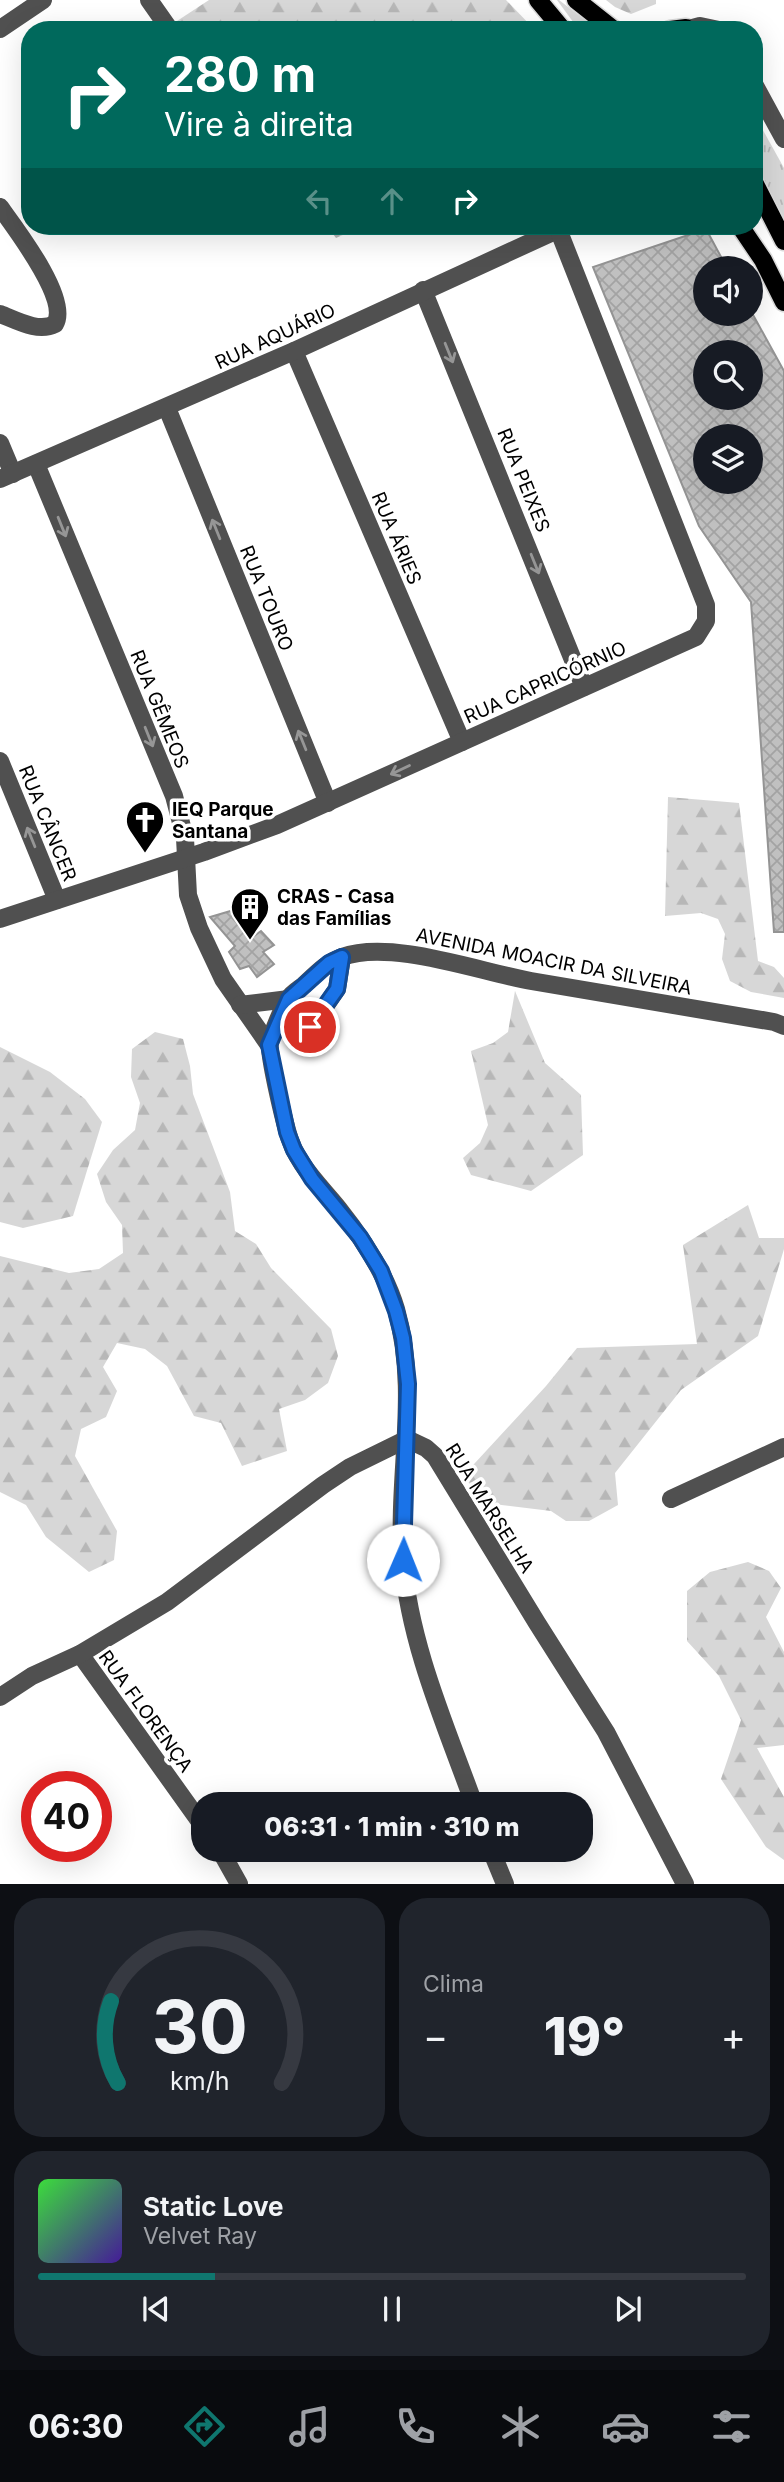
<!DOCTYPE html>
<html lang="pt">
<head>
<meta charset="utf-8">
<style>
  :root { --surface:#171b24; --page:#20242c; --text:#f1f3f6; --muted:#9ea1a6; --line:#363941; --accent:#0f766e }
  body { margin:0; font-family:Inter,sans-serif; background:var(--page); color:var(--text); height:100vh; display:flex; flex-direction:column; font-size:26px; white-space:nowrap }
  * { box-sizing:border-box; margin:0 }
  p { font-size:23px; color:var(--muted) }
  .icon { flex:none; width:38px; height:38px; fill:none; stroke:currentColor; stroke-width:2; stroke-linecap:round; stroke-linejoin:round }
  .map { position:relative; height:1884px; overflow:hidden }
  .details { display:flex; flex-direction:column; gap:14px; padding:14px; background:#0d0f14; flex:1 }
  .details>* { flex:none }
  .hud { position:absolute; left:21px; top:21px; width:742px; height:214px; border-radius:28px; box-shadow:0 7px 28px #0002; background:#00695c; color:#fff; overflow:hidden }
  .tools { position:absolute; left:693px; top:256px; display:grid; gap:14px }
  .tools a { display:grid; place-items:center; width:70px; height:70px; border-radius:50%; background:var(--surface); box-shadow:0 7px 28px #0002; font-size:35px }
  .speed { position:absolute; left:21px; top:1771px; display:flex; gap:14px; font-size:35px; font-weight:700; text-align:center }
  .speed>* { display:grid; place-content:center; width:91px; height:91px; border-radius:50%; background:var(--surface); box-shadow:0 7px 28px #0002; line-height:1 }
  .speed .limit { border:10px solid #d22; background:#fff; color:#111 }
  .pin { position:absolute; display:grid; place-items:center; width:60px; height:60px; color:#fff; margin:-30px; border:4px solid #fff; border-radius:50%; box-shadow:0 2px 7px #0007 }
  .me { position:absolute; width:77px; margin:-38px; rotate:1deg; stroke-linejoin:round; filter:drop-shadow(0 0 5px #0008) }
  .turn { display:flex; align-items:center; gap:24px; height:147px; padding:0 28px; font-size:32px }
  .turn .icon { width:91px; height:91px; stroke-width:2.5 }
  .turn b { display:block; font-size:49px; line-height:60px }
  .lanes { display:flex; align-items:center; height:66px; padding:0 28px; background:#0003; justify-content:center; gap:35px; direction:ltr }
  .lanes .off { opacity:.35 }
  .big { font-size:52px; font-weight:800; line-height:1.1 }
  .details .widget { flex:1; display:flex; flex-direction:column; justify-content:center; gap:10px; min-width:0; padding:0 24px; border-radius:28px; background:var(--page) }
  .details .dial { align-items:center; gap:0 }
  .dial svg { height:182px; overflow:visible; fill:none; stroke:var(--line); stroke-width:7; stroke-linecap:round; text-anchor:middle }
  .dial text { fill:var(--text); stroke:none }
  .song { display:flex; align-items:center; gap:21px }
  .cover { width:84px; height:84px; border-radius:10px; background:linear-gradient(135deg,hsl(120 70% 55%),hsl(260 70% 35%)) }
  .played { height:7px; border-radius:4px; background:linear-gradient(90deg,var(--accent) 25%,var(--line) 25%) }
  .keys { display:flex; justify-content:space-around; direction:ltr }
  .heat { display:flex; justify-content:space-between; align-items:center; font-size:38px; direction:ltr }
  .details .tiles { flex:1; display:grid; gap:14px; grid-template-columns:1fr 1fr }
  .widget:last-child { grid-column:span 2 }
  .trip { position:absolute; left:191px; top:1792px; width:402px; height:70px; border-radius:28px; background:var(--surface); box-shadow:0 7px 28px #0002; font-weight:800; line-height:70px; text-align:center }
  .menu { display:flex; height:112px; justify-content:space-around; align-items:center; background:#090b0e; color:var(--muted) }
  .menu .icon { width:49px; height:49px }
  .menu .current { color:var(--accent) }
  .menu b { font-size:32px; color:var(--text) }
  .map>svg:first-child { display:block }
</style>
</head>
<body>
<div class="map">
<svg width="784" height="1884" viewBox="0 0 784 1884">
  <defs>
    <pattern id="grass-tufts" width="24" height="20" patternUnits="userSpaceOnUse" patternTransform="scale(1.75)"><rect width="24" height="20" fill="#d7d7d7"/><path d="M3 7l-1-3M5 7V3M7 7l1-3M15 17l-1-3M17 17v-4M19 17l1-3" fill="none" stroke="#b7b7b7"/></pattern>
    <pattern id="forest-firs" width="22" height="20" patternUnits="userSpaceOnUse" patternTransform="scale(1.75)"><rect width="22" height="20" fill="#d7d7d7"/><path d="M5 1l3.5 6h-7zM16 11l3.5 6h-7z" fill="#b7b7b7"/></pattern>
    <pattern id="building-cross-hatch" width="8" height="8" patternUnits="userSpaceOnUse" patternTransform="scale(1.75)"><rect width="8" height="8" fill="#c0c0c0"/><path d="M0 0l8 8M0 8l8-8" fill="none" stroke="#a3a3a3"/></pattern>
  </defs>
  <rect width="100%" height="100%" fill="#fff"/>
  <g fill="url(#grass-tufts)">
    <path d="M 557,0 L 559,0 L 598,30 L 579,30 Z"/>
    <path d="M 754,114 L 784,168 L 784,225 L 754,163 Z"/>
  </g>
  <g fill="url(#forest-firs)">
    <path d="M 209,0 L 506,0 L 535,30 L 184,30 L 177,21 Z"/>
    <path d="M 606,0 L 656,0 L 656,4 L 631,14 L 615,7 Z"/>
    <path d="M 327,226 L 363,226 L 336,238 Z"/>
    <path d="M 668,797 L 739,803 L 758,961 L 774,967 L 784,978 L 784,998 L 751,992 L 730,981 L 722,959 L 725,934 L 718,919 L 701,913 L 665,916 Z"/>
    <path d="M 515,991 L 545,1063 L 581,1095 L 583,1155 L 531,1191 L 471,1175 L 463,1158 L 480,1143 L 488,1125 L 471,1051 L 493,1043 L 508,1032 Z"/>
    <path d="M 155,1032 L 183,1039 L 190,1066 L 193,1094 L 230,1192 L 235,1231 L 256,1244 L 271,1268 L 331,1329 L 338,1356 L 328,1383 L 305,1400 L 279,1409 L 287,1451 L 242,1466 L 221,1423 L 194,1416 L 167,1366 L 145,1349 L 117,1343 L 103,1367 L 117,1391 L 106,1417 L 81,1429 L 75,1456 L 117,1531 L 114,1560 L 89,1572 L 46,1537 L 26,1505 L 0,1492 L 0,1256 L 69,1273 L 99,1269 L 123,1253 L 122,1225 L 106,1202 L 97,1174 L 113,1150 L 135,1130 L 140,1103 L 131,1077 L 132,1049 Z"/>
    <path d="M 0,1047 L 50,1072 L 85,1099 L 102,1122 L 73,1216 L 23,1228 L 0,1222 Z"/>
    <path d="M 748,1205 L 759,1238 L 784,1238 L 784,1249 L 758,1336 L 681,1390 L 615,1473 L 618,1505 L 589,1521 L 566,1521 L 551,1511 L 485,1503 L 463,1476 L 546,1386 L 577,1348 L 697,1344 L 683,1245 Z"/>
    <path d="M 748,1562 L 769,1571 L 781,1588 L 766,1617 L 784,1652 L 784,1745 L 757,1748 L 784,1797 L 784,1860 L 766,1847 L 721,1779 L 741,1720 L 719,1676 L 687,1641 L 687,1591 L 710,1572 Z"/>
  </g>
  <g fill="url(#building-cross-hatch)" stroke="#949494" stroke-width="2" fill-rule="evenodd">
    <path d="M 706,229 L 727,268 L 705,268 L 705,313 L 752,313 L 784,371 L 784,932 L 774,932 L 751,602 L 699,526 L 593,267 ZM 705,352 L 751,352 L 751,397 L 705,397 ZM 705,436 L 751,436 L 751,481 L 705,481 Z"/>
    <path d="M 234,910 L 254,936 L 261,931 L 274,945 L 263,952 L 274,964 L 257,977 L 249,966 L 240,969 L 229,952 L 235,946 L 210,917 Z"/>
  </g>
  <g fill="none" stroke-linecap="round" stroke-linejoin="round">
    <g stroke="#dbdbdb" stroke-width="21">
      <g id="major">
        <path d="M 538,0 L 563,30"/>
        <path d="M 576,0 L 614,30"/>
        <path d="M 670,30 L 686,28"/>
        <path d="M 754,182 L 784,241"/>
        <path d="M 740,226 L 763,260 L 784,302"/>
      </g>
    </g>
    <g stroke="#505050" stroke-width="18">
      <path d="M 149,0 L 170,30"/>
      <path d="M 0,29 L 43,0"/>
      <path d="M 685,30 L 700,26 L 719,30"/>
      <path d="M 754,84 L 784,139"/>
      <path d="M 0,207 C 15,228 70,299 55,324 C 38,333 16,320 0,314"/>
      <path d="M 423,290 L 584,687"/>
      <path d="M 294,351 L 462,742"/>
      <path d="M 167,408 L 328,803"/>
      <path d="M 0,443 L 13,474"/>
      <path d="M 36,464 L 174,796 L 185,838 L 188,895 L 199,928 L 223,979 L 269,1045"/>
      <path d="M 0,479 L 294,351 L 566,226"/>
      <path d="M 0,761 L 57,900"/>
      <path d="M 0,919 L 204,852 L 277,825 L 696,637 L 706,621 L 706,605 L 558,229"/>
      <path d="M 240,1005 L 289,999"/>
      <path d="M 311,1027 L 337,989 L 342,957"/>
      <path d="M 671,1499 L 784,1447"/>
      <path d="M 80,1654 L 203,1826"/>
      <path d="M 0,1697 L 32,1676 L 80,1654 L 167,1602 L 323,1485 L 350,1467 L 407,1439 L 426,1448 L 435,1456 L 537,1623 L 606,1732 L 685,1884"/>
      <path d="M 474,1804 C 446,1726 410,1646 403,1562 C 396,1477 420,1393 396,1309 C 385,1272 363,1239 339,1209 C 318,1183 295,1163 287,1130 C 283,1116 268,1053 270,1043 C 272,1033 283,1006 289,998 C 292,993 299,989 304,985 C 316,974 327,962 342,957 C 391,939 480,972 531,981 C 612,995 693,1009 774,1022 L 784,1026"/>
      <path d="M 220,1850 L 239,1884"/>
      <path d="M 491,1850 L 505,1884"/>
    </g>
    <use href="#major" stroke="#000" stroke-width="18"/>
  </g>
  <defs><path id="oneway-shaft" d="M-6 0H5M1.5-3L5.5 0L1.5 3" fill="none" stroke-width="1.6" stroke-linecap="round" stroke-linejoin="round" transform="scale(1.75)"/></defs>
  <g stroke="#969696">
    <use href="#oneway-shaft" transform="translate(449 353) rotate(68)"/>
    <use href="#oneway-shaft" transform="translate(62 527) rotate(68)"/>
    <use href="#oneway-shaft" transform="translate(216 529) rotate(-112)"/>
    <use href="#oneway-shaft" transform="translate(535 564) rotate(68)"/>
    <use href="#oneway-shaft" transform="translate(149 737) rotate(68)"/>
    <use href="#oneway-shaft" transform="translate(302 740) rotate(-112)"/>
    <use href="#oneway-shaft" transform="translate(400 770) rotate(155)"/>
    <use href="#oneway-shaft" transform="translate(31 837) rotate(-112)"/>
  </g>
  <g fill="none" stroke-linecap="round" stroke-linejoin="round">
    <g stroke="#114b97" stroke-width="18">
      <path id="route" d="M 310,1027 L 337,989 L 342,957 L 329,963 L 289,999 L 269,1045 L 287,1132 L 294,1150 L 312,1179 L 360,1237 L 381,1271 L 396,1311 L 403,1338 L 408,1384 L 403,1560"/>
    </g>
    <use href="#route" stroke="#1a73e8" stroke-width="12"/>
  </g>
  <defs>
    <g id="church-pin" transform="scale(2.0125)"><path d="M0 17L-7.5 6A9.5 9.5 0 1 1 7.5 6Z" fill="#000" stroke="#fff"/><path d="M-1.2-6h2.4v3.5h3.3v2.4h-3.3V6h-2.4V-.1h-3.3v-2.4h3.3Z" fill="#fff"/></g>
    <g id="building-pin" transform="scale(2.0125)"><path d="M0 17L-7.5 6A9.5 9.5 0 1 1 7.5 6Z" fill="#000" stroke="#fff"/><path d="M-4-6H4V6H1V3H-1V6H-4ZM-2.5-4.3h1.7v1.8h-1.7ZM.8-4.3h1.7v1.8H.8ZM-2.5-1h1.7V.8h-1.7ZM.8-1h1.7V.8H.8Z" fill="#fff"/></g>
  </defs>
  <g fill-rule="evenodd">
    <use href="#church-pin" x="145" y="820"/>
    <use href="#building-pin" x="250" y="907"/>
  </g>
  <g text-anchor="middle" stroke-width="7" stroke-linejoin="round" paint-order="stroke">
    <g font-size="19" fill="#000" stroke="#fff">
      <text transform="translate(275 336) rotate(-25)" y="7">RUA AQUÁRIO</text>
      <text transform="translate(524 480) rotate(68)" y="7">RUA PEIXES</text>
      <text transform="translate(397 538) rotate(67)" y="7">RUA ÁRIES</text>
      <text transform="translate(267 598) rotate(68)" y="7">RUA TOURO</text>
      <text transform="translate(545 682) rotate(-24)" y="7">RUA CAPRICÓRNIO</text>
      <text transform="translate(160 709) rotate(68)" y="7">RUA GÊMEOS</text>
      <text transform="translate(48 823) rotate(68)" y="7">RUA CÂNCER</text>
      <text transform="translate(554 961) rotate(11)" y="7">AVENIDA MOACIR DA SILVEIRA</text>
      <text transform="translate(490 1508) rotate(58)" y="7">RUA MARSELHA</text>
      <text transform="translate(146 1711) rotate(54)" y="7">RUA FLORENÇA</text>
    </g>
    <g font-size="19" font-weight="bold" fill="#000" stroke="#fff" text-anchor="start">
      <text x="172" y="816">IEQ Parque<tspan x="172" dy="22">Santana</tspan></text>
      <text x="277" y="903">CRAS - Casa<tspan x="277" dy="22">das Famílias</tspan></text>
    </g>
  </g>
</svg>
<div class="tools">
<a><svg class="icon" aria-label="sound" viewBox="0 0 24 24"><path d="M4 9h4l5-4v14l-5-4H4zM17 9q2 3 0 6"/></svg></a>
<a><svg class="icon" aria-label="search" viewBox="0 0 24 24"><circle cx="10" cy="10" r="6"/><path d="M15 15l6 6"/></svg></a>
<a><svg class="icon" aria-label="layers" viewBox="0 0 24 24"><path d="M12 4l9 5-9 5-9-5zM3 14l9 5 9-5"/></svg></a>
</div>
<div class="speed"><div class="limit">40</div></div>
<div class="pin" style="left:310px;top:1027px;background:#d93025"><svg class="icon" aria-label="arrive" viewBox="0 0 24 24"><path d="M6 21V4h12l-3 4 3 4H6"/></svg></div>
<svg class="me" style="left:403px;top:1560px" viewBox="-20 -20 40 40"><circle r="19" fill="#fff"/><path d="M0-13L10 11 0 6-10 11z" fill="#1a73e8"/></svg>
<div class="trip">06:31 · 1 min · 310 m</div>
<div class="hud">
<div class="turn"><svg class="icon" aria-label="right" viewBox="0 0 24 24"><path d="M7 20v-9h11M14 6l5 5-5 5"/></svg><div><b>280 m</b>Vire à direita</div></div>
<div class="lanes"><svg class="icon off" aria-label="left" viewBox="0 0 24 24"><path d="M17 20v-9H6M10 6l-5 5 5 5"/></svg><svg class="icon off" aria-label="ahead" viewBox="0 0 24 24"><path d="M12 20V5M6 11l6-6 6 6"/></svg><svg class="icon" aria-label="right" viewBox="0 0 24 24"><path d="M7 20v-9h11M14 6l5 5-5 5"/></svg></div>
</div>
</div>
<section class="details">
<div class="tiles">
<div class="widget dial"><svg viewBox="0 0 100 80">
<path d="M14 69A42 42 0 1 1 86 69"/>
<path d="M14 69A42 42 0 0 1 11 33" stroke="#0f766e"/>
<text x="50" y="56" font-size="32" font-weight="700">30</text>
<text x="50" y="72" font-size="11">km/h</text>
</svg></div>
<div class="widget"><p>Clima</p>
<div class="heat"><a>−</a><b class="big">19°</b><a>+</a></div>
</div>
<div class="widget">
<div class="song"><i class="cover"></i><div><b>Static Love</b><p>Velvet Ray</p></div></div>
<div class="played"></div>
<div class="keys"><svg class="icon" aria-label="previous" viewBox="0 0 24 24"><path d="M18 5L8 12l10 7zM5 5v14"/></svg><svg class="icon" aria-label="pause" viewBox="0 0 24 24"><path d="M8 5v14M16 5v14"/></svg><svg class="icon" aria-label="next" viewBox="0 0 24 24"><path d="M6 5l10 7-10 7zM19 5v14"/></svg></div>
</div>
</div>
</section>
<nav class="menu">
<b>06:30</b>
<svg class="icon current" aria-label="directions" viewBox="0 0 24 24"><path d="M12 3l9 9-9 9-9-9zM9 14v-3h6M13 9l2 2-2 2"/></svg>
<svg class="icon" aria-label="music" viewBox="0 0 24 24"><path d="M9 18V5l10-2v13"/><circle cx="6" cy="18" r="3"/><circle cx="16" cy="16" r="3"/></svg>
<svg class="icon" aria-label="phone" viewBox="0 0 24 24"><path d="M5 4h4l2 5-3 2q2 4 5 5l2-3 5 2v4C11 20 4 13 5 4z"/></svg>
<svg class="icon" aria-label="climate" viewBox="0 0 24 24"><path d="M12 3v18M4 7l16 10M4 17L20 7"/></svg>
<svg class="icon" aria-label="car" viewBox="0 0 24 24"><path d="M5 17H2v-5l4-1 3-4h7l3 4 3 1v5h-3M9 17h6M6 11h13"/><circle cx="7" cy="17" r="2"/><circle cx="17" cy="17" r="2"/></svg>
<svg class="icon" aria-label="filters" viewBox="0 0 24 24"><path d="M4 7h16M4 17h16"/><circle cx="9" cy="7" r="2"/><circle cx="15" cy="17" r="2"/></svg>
</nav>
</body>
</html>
